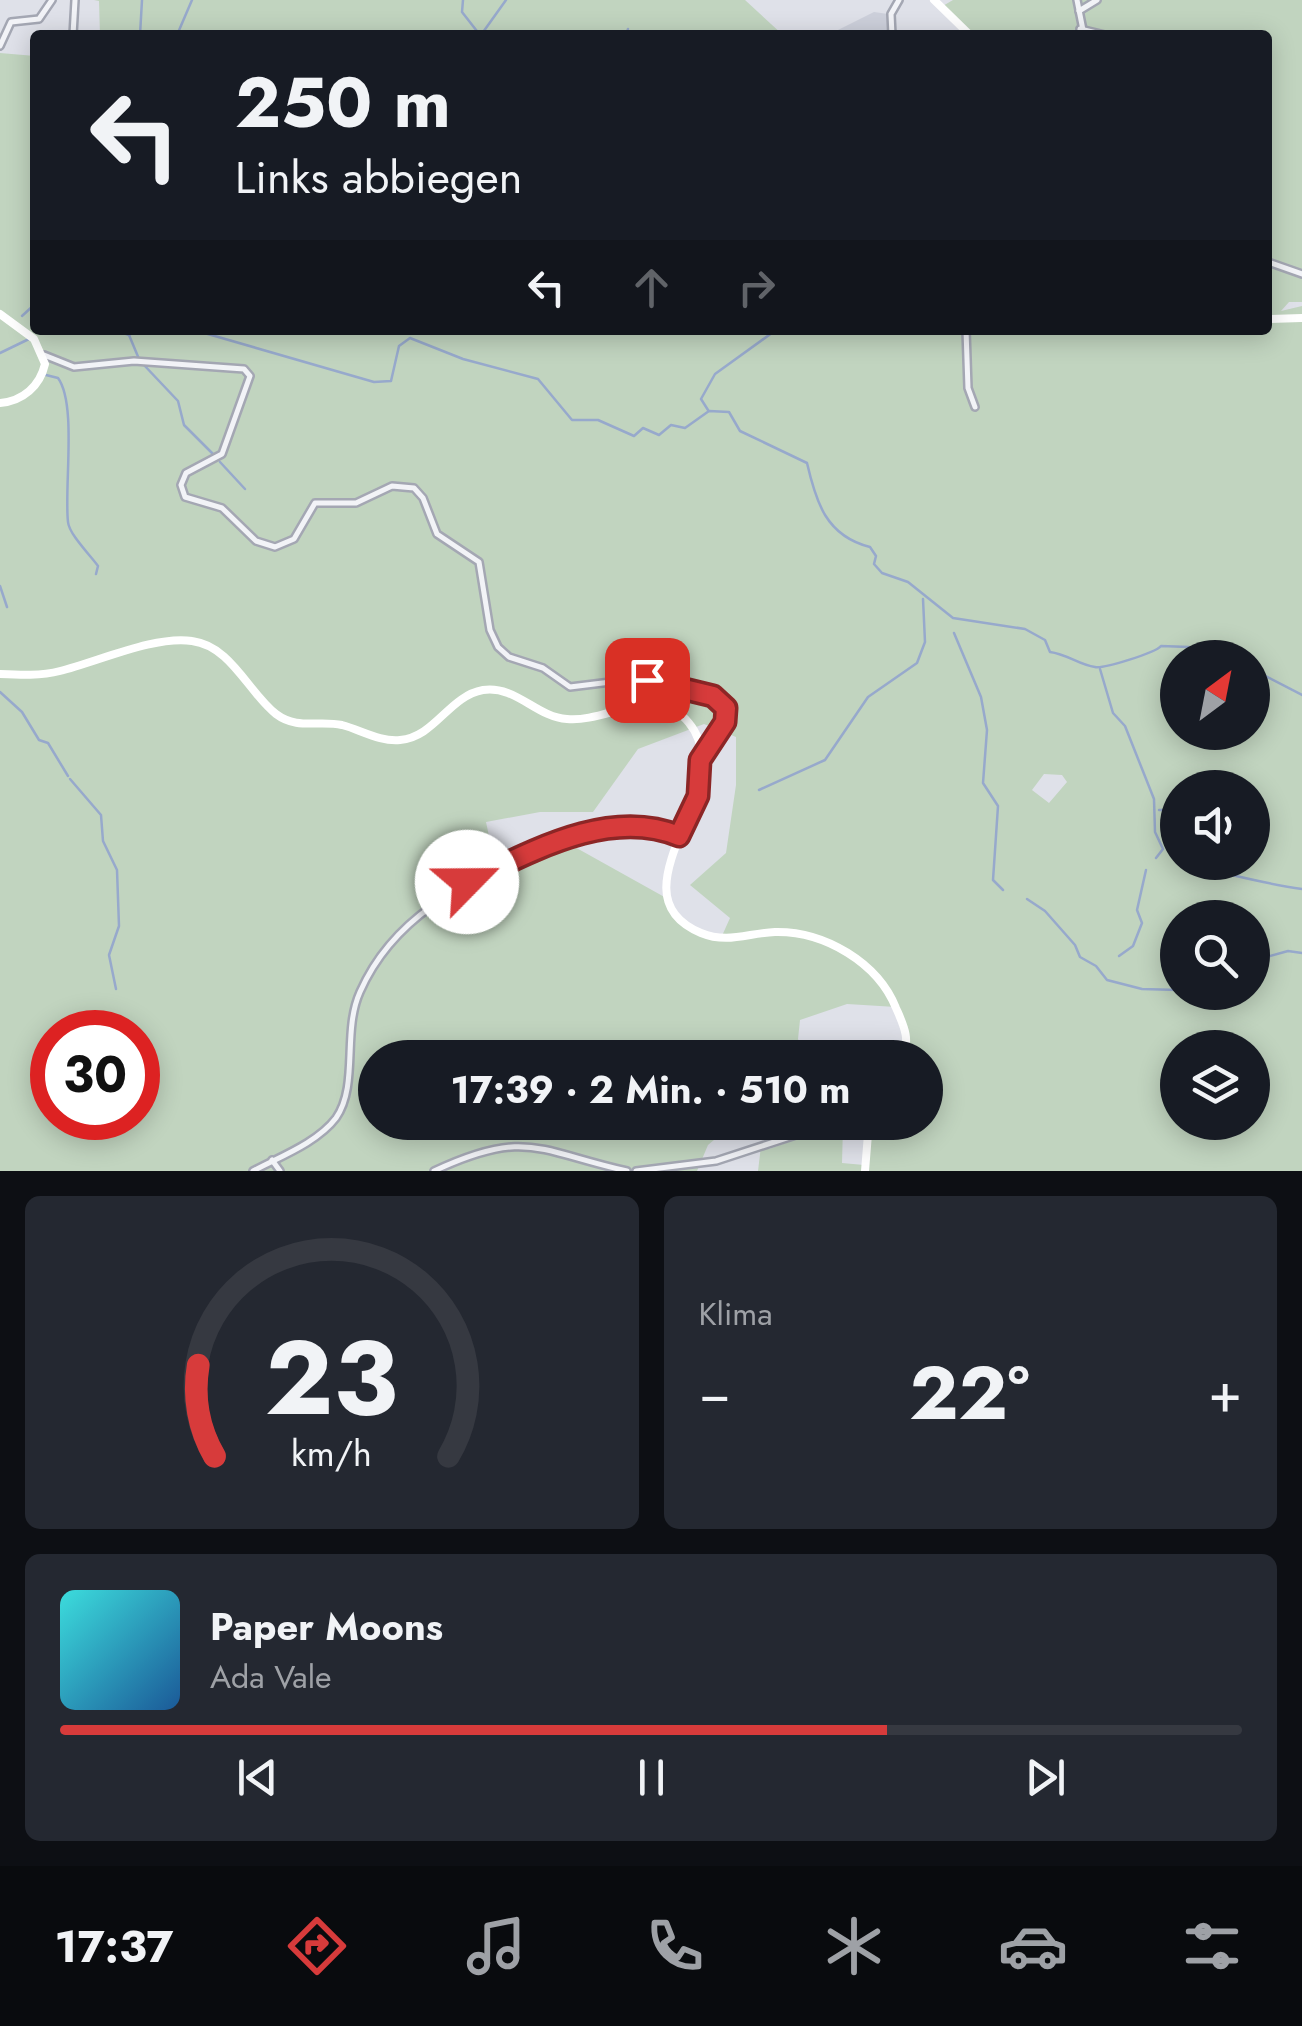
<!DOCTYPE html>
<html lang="de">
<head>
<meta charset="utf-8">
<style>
  :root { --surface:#171b24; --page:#242831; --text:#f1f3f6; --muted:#9ea1a6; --line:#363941; --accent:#d73b3b }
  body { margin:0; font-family:Jost,sans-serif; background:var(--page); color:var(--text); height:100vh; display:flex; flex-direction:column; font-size:38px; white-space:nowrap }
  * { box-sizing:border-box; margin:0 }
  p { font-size:32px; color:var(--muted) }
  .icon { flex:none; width:55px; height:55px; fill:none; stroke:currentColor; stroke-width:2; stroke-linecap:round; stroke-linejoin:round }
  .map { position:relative; height:1171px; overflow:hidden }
  .panel { display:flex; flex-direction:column; gap:25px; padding:25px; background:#0d0f14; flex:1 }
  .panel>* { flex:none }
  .banner { position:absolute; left:30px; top:30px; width:1242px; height:305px; border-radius:10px; box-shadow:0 5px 25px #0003; background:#171b24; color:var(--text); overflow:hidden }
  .needle { width:65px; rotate:32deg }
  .tools { position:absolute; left:1160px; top:640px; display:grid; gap:20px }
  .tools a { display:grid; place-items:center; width:110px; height:110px; border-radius:50%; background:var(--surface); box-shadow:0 5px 25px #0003; font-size:50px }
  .speed { position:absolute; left:30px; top:1010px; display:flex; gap:20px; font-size:50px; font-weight:700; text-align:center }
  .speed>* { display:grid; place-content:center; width:130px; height:130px; border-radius:50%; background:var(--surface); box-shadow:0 5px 25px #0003; line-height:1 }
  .speed .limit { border:15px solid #d22; background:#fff; color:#111 }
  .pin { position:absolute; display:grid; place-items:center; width:85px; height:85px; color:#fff; margin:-42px; border-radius:20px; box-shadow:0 5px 15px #0006 }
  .me { position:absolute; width:110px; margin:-55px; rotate:67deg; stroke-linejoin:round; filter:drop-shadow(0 0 8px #0008) }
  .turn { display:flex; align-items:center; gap:35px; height:210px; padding:0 40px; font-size:45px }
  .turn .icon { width:130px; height:130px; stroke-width:2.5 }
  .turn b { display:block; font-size:70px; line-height:85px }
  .lanes { display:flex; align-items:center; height:95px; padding:0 40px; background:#0003; justify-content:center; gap:50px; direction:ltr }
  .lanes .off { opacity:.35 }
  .big { font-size:75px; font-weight:700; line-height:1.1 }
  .panel .tile { flex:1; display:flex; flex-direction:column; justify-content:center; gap:15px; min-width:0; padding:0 35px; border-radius:15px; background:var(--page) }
  .panel .dial { align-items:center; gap:0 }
  .dial svg { height:260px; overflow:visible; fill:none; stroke:var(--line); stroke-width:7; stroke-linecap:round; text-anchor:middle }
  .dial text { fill:var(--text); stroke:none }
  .song { display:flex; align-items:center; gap:30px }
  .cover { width:120px; height:120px; border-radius:15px; background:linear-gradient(135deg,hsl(180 70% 55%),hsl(210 70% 35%)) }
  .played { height:10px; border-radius:5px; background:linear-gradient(90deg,var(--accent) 70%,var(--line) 70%) }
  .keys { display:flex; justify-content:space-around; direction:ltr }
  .heat { display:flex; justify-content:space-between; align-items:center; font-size:55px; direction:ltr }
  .panel .tiles { flex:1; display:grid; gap:25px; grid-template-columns:1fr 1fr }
  .tile:last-child { grid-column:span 2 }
  .trip { position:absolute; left:358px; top:1040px; width:585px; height:100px; border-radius:50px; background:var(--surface); box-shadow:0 5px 25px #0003; font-weight:700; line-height:100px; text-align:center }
  .tabs { display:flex; height:160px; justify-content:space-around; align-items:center; background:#090b0e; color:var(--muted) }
  .tabs .icon { width:70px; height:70px }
  .tabs .on { color:var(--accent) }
  .tabs b { font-size:45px; color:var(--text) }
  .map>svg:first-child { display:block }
</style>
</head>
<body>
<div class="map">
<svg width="1302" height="1171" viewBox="0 0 1302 1171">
  <rect width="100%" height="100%" fill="#dfe1e9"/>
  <path fill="#cdd0db" d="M 874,12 L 888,14 L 890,35 L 828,35 Z"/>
  <g fill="#c1d4bf" fill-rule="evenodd">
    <path d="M 94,0 L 745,0 L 783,35 L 100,35 L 99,1 Z"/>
    <path d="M 953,0 L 1302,0 L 1302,302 L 1289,302 L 1281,311 L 1302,306 L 1302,1171 L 758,1171 L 761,1146 L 766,1144 L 769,1149 L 789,1142 L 790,1136 L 843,1126 L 842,1163 L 864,1165 L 869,1123 L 925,1122 L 925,1058 L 901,1057 L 906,1049 L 896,1007 L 847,1004 L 800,1020 L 798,1039 L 806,1057 L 375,1058 L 375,1122 L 734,1123 L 708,1145 L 697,1171 L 0,1171 L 0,53 L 35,56 L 35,330 L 1268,330 L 1268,35 L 970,35 L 941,7 ZM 1178,658 L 1252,658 L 1252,732 L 1178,732 ZM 704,724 L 736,737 L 736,785 L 726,853 L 690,885 L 730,918 L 721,938 L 687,925 L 668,899 L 564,841 L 496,869 L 486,822 L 540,812 L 593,812 L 638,749 ZM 1044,774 L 1062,775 L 1067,782 L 1049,803 L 1032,790 ZM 1178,788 L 1252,788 L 1252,862 L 1178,862 ZM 1178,918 L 1252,918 L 1252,992 L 1178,992 ZM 52,1032 L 138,1032 L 138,1118 L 52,1118 ZM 1178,1048 L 1252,1048 L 1252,1122 L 1178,1122 Z"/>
  </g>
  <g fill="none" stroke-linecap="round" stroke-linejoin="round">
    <g stroke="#97a9cc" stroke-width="2.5">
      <path d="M 463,0 L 462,12 L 480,35"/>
      <path d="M 140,35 L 142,0"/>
      <path d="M 177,35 L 192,0"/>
      <path d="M 481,35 L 506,0"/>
      <path d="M 626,35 L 628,29"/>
      <path d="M 22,316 L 35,304"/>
      <path d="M 115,330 L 129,335 L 139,330"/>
      <path d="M 194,330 L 374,382 L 391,381 L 399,346 L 410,338 L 463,359 L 538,379 L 572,420 L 598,420 L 634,436 L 643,428 L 659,435 L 671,425 L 685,428 L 709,411 L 729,412 L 740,431 L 807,463 C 816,502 826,536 870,547 L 876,556 L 874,564 L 882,573 L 908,582 L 953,618 L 1025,629 L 1045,640 L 1050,652 C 1067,654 1079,665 1095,667 C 1103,669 1155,653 1161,646 L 1189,647 L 1204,658"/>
      <path d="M 129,335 L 139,359"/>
      <path d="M 0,353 L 29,339"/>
      <path d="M 143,364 L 178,401 L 184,425 L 215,456"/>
      <path d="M 46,375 L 58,378 C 77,404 64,487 68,522 C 69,534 90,555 98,566 L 96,574"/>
      <path d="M 708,410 L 701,399 L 715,374 L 776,330"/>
      <path d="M 220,462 L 245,489"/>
      <path d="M 0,586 L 7,607"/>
      <path d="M 954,633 L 981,697 L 987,730 L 983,783 L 998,806 L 993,880 L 1003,890"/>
      <path d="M 1100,669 L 1113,713 L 1125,726 L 1154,799 L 1155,832 L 1163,849 L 1156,858"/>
      <path d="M 1252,669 L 1302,695"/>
      <path d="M 0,692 L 22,712 L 39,740 L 48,743 L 68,776"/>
      <path d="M 70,779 L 101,815 L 103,841 L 117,870 L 119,926 L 109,955 L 116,989"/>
      <path d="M 759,790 L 825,760 L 868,697 L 917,663 L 925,642 L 923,599"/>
      <path d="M 1159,810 L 1168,810 L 1178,820"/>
      <path d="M 1213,862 L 1223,873 C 1249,879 1273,885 1302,889"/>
      <path d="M 1027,899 L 1045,911 L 1075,945 L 1080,957 L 1096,966 L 1107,980 L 1142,989 L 1178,990"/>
      <path d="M 1119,956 L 1133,946 L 1142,923 L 1137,910 L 1146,870"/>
      <path d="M 1252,961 L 1288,951 L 1302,953"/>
    </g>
    <g stroke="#a4a7b3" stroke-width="10">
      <g id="street">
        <path d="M 1077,0 L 1084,35"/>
        <path d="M 1079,11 L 1097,0"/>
        <path d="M 1080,29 L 1105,35"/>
        <path d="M 73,35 L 75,0"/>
        <path d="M 892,35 L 891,14 L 899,0"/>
        <path d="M 0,46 L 11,22 L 39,19 L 52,0"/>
        <path d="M 1268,262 L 1302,274"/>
        <path d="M 966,330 L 968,388 L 975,407"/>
        <path d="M 44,355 L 74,367 L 134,361 L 244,369 L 250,376 L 222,454 L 186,473 L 181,485 L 185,497 L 222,508 L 256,541 L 275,547 L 294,539 L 315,503 L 356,503 L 392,486 L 414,488 L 423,498 L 437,534 L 479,562 L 490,630 L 498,647 L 509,657 L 543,668 L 570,687 L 635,679 L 716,696 C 739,715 713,738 702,758"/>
        <path d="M 272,1160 L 280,1171"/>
        <path d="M 253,1171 C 279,1157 317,1143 336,1118 C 359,1085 342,1032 360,992 C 393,917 462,883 534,854 C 584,833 626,814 679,836"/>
        <path d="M 434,1171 C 526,1128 538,1151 627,1171"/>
        <path d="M 636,1171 L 716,1161 L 808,1131 L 869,1124"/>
      </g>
    </g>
    <use href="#street" stroke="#f2f3f7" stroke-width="5"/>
    <g stroke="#fff" stroke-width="8">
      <path d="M 934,0 L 970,35"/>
      <path d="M 0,314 L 34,339 L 45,364 C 40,386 23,401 0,403"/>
      <path d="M 1268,319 L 1302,318"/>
      <path d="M 0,674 C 20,675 41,676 60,671 C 97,662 156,635 192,641 C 231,646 248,692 276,714 C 297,730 319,720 342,725 C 361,730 380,742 400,740 C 435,737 449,696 483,690 C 516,685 536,717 567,719 C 607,723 656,683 689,723 C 742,787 606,893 701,933 C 728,944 748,933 775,932 C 825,931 878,963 896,1008 C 903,1024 912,1041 901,1058"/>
      <path d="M 865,1171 L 869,1122"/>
    </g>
  </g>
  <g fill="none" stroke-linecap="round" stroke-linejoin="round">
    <g stroke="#8c2626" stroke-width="25">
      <path id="route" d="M 467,882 C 531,852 609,807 679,836 L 698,796 L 700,760 L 725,722 L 726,708 L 713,696 L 647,680"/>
    </g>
    <use href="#route" stroke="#d73b3b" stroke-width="18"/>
  </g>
</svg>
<div class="tools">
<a><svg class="needle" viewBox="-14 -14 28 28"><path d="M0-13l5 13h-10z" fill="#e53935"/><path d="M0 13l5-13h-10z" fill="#9ea1a6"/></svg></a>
<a><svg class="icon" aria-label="sound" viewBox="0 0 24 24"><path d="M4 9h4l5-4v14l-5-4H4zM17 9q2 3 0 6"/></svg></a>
<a><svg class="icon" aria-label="search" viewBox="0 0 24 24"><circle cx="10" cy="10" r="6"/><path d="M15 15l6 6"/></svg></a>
<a><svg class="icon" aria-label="layers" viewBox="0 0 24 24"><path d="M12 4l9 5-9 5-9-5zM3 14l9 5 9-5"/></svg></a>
</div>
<div class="speed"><div class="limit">30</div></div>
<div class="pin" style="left:647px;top:680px;background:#d93025"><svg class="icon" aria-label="arrive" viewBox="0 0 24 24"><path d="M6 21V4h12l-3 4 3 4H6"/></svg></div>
<svg class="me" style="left:467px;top:882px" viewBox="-20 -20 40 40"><circle r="19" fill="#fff"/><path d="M0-13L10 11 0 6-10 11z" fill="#d73b3b"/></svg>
<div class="trip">17:39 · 2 Min. · 510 m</div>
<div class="banner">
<div class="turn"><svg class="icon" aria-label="left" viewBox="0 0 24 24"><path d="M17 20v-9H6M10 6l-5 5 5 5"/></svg><div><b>250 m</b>Links abbiegen</div></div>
<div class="lanes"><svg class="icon" aria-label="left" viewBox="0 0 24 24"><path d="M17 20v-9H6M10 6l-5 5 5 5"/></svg><svg class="icon off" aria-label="ahead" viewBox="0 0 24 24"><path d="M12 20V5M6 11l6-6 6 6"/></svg><svg class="icon off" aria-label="right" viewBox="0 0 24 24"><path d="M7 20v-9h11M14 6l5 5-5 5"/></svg></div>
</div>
</div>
<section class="panel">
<div class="tiles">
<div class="tile dial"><svg viewBox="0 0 100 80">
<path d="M14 69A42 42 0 1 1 86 69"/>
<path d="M14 69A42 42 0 0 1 9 41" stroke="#d73b3b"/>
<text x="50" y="56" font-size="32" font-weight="700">23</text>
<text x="50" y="72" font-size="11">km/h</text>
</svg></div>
<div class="tile"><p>Klima</p>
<div class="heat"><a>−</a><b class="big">22°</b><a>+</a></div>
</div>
<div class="tile">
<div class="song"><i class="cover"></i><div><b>Paper Moons</b><p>Ada Vale</p></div></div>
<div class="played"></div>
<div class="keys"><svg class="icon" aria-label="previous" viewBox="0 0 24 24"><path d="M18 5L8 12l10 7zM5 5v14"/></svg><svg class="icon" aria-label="pause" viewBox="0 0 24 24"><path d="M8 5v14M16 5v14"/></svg><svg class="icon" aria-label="next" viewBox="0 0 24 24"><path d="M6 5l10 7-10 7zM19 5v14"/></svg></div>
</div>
</div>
</section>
<nav class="tabs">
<b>17:37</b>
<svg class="icon on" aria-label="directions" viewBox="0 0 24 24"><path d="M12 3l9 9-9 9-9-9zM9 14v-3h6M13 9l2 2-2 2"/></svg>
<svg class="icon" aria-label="music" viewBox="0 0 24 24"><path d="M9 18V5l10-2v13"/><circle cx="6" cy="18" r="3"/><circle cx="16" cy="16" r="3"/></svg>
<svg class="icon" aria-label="phone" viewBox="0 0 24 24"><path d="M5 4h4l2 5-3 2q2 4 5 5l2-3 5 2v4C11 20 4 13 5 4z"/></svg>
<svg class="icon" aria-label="climate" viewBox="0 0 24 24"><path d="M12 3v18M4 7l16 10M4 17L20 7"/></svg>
<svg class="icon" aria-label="car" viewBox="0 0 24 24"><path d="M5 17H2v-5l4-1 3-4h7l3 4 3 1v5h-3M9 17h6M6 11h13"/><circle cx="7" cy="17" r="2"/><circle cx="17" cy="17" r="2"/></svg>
<svg class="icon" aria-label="filters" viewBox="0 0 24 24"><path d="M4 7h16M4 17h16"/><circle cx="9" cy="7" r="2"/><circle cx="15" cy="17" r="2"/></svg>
</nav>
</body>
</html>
